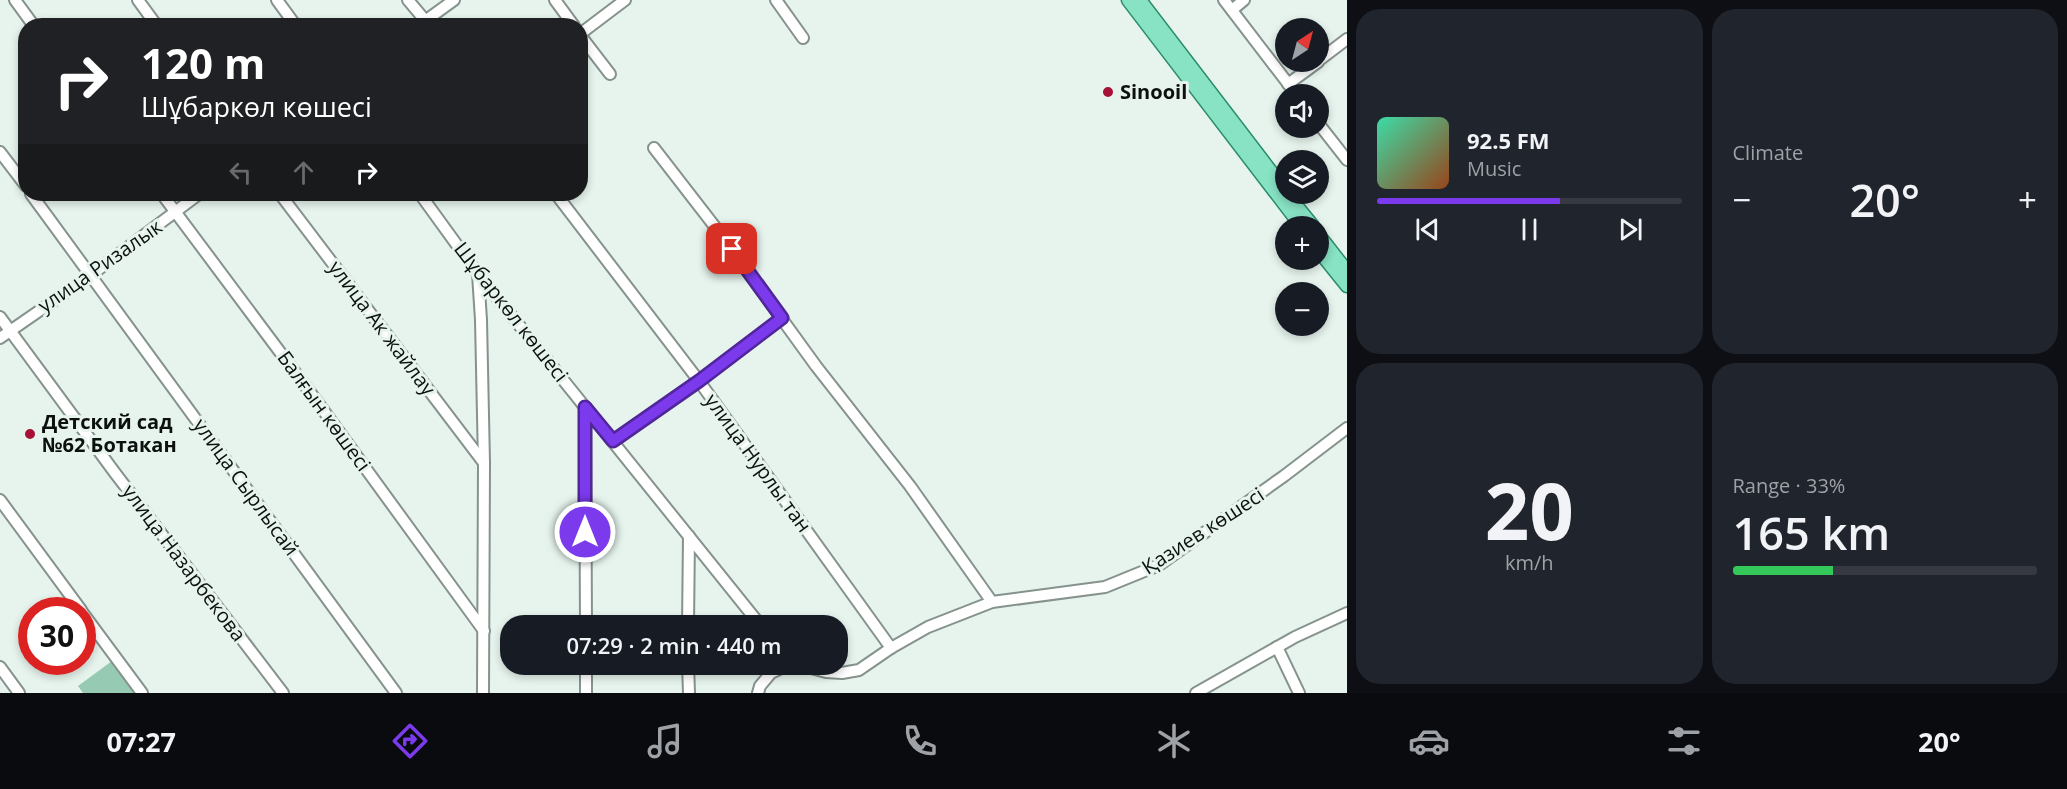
<!DOCTYPE html>
<html lang="en">
<head>
<meta charset="utf-8">
<style>
  :root { --surface:#171b24; --page:#20242c; --text:#f1f3f6; --muted:#9ea1a6; --line:#363941; --accent:#7c3aed }
  body { margin:0; font-family:"Open Sans",sans-serif; background:var(--page); color:var(--text); height:100vh; display:flex; flex-direction:column; font-size:22px; white-space:nowrap }
  * { box-sizing:border-box; margin:0 }
  p { font-size:20px; color:var(--muted) }
  .icon { flex:none; width:33px; height:33px; fill:none; stroke:currentColor; stroke-width:2; stroke-linecap:round; stroke-linejoin:round }
  .map { position:relative; flex:1; overflow:hidden }
  .panel { display:flex; flex-direction:column; gap:9px; padding:9px; background:#0d0f14; width:720px }
  .panel>* { flex:none }
  .top-card { position:absolute; left:18px; top:18px; width:570px; height:183px; border-radius:24px; box-shadow:0 3px 9px #0003; background:#202124; color:#fff; overflow:hidden }
  .needle { width:39px; rotate:36deg }
  .fabs { position:absolute; left:1275px; top:18px; display:grid; gap:12px }
  .fabs a { display:grid; place-items:center; width:54px; height:54px; border-radius:50%; background:var(--surface); box-shadow:0 3px 9px #0003; font-size:30px }
  .speed { position:absolute; left:18px; top:597px; display:flex; gap:12px; font-size:30px; font-weight:700; text-align:center }
  .speed>* { display:grid; place-content:center; width:78px; height:78px; border-radius:50%; background:var(--surface); box-shadow:0 3px 9px #0003; line-height:1 }
  .speed .limit { border:9px solid #d22; background:#fff; color:#111 }
  .pin { position:absolute; display:grid; place-items:center; width:51px; height:51px; color:#fff; margin:-26px; border-radius:12px; box-shadow:0 3px 9px #0006 }
  .me { position:absolute; width:66px; margin:-33px; rotate:0deg; stroke-linejoin:round; filter:drop-shadow(0 0 4px #0008) }
  .turn { display:flex; align-items:center; gap:21px; height:126px; padding:0 24px; font-size:27px }
  .turn .icon { width:78px; height:78px; stroke-width:2.5 }
  .turn b { display:block; font-size:42px; line-height:51px }
  .lanes { display:flex; align-items:center; height:57px; padding:0 24px; background:#0003; justify-content:center; gap:30px; direction:ltr }
  .lanes .off { opacity:.35 }
  .big { font-size:45px; font-weight:600; line-height:1.1 }
  .panel .widget { flex:1; display:flex; flex-direction:column; justify-content:center; gap:9px; min-width:0; padding:0 21px; border-radius:24px; background:var(--page) }
  .panel .dial { align-items:center; gap:0 }
  .dial b { font-size:78px; line-height:1 }
  .song { display:flex; align-items:center; gap:18px }
  .cover { width:72px; height:72px; border-radius:9px; background:linear-gradient(135deg,hsl(160 70% 55%),hsl(20 70% 35%)) }
  .played { height:6px; border-radius:3px; background:linear-gradient(90deg,var(--accent) 60%,var(--line) 60%) }
  .keys { display:flex; justify-content:space-around; direction:ltr }
  .heat { display:flex; justify-content:space-between; align-items:center; font-size:33px; direction:ltr }
  .charge { height:9px; border-radius:4px; background:linear-gradient(90deg,#34c759 33%,var(--line) 0) }
  .panel .tiles { flex:1; display:grid; gap:9px; grid-template-columns:repeat(2,1fr) }
  .trip { position:absolute; left:500px; top:615px; width:348px; height:60px; border-radius:24px; background:var(--surface); box-shadow:0 3px 9px #0003; font-weight:600; line-height:60px; text-align:center }
  .tab-bar { display:flex; height:96px; justify-content:space-around; align-items:center; background:#090b0e; color:var(--muted) }
  .tab-bar .icon { width:42px; height:42px }
  .tab-bar .active { color:var(--accent) }
  .tab-bar b { font-size:27px; color:var(--text) }
  main { display:flex; flex:1; min-height:0 }
  .map>svg:first-child { display:block }
</style>
</head>
<body>
<main>
<div class="map">
<svg width="1347" height="693" viewBox="0 0 1347 693">
  <rect width="100%" height="100%" fill="#e6f4ed"/>
  <path fill="#97cab3" d="M 112,661 L 135,693 L 83,693 L 78,686 Z"/>
  <g fill="none" stroke-linecap="round" stroke-linejoin="round">
    <g stroke="#86928c" stroke-width="14">
      <g id="minor">
        <path d="M 15,0 L 34,26"/>
        <path d="M 138,0 L 157,26"/>
        <path d="M 277,0 L 296,26"/>
        <path d="M 408,0 L 429,25"/>
        <path d="M 555,0 L 574,26"/>
        <path d="M 776,0 L 803,38"/>
        <path d="M 1224,0 L 1296,94"/>
        <path d="M 1232,10 L 1244,0"/>
        <path d="M 425,21 L 454,0"/>
        <path d="M 580,34 L 625,0"/>
        <path d="M 580,35 L 610,74"/>
        <path d="M 1318,61 L 1347,39"/>
        <path d="M 1288,84 L 1318,62"/>
        <path d="M 1318,123 L 1347,160"/>
        <path d="M 654,148 L 719,232 L 816,366 L 910,486 L 992,602"/>
        <path d="M 0,152 L 26,186"/>
        <path d="M 31,194 L 396,693"/>
        <path d="M 162,194 L 318,403 L 484,631"/>
        <path d="M 280,194 L 484,463"/>
        <path d="M 420,194 L 478,274 L 761,626"/>
        <path d="M 556,194 L 699,381 L 891,648"/>
        <path d="M 478,274 L 481,320 L 484,463 L 483,693"/>
        <path d="M 0,317 L 115,473 L 283,693"/>
        <path d="M 0,338 L 91,275 L 199,194"/>
        <path d="M 585,407 L 586,626"/>
        <path d="M 613,441 L 699,381 L 782,318"/>
        <path d="M 0,500 L 81,610"/>
        <path d="M 82,612 L 142,693"/>
        <path d="M 688,626 L 689,536"/>
        <path d="M 1277,647 L 1299,693"/>
        <path d="M 586,664 L 586,693"/>
        <path d="M 688,664 L 689,693"/>
        <path d="M 0,667 L 19,693"/>
        <path d="M 758,693 L 760,686 L 771,673 L 786,666 L 800,665 L 826,672 L 842,673 L 859,670 L 891,648 L 928,627 L 992,602 L 1105,587 L 1159,565 L 1284,476 L 1347,428"/>
        <path d="M 1196,693 L 1295,637 L 1347,613"/>
      </g>
    </g>
    <g stroke="#298c6a" stroke-width="15">
      <g id="major">
        <path d="M 1128,0 L 1301,226"/>
        <path d="M 1140,0 L 1286,191"/>
        <path d="M 1287,194 L 1313,226"/>
        <path d="M 1318,234 L 1347,271"/>
        <path d="M 1318,250 L 1347,286"/>
      </g>
    </g>
    <use href="#minor" stroke="#fff" stroke-width="10"/>
    <use href="#major" stroke="#88e2c4" stroke-width="12"/>
  </g>
  <g fill="none" stroke-linecap="round" stroke-linejoin="round">
    <g stroke="#51269a" stroke-width="15">
      <path id="route" d="M 585,532 L 585,407 L 613,441 L 699,381 L 782,318 L 732,249"/>
    </g>
    <use href="#route" stroke="#7c3aed" stroke-width="10"/>
  </g>
  <g fill="#a81137" stroke="#e6f4ed" stroke-width="2">
    <circle cx="1108" cy="92" r="6"/>
    <circle cx="30" cy="434" r="6"/>
  </g>
  <g text-anchor="middle" stroke-width="6" stroke-linejoin="round" paint-order="stroke">
    <g font-size="20" font-weight="bold" fill="#0c100e" stroke="#e6f4ed" text-anchor="start">
      <text x="1120" y="99">Sinooil</text>
      <text x="42" y="429">Детский сад<tspan x="42" dy="23">№62 Ботакан</tspan></text>
    </g>
    <g font-size="20" fill="#0c100e" stroke="#e6f4ed">
      <text transform="translate(100 266) rotate(-35)" y="7">улица Ризалык</text>
      <text transform="translate(511 312) rotate(52)" y="7">Шұбаркөл көшесі</text>
      <text transform="translate(382 328) rotate(53)" y="7">улица Ак жайлау</text>
      <text transform="translate(324 411) rotate(54)" y="7">Балғын көшесі</text>
      <text transform="translate(758 463) rotate(54)" y="7">улица Нурлы тан</text>
      <text transform="translate(246 487) rotate(54)" y="7">улица Сырлысай</text>
      <text transform="translate(1203 531) rotate(-33)" y="7">Қазиев көшесі</text>
      <text transform="translate(184 563) rotate(53)" y="7">улица Назарбекова</text>
    </g>
  </g>
</svg>
<div class="fabs">
<a><svg class="needle" viewBox="-14 -14 28 28"><path d="M0-13l5 13h-10z" fill="#e53935"/><path d="M0 13l5-13h-10z" fill="#9ea1a6"/></svg></a>
<a><svg class="icon" aria-label="sound" viewBox="0 0 24 24"><path d="M4 9h4l5-4v14l-5-4H4zM17 9q2 3 0 6"/></svg></a>
<a><svg class="icon" aria-label="layers" viewBox="0 0 24 24"><path d="M12 4l9 5-9 5-9-5zM3 14l9 5 9-5"/></svg></a>
<a>+</a>
<a>−</a>
</div>
<div class="speed"><div class="limit">30</div></div>
<div class="pin" style="left:732px;top:249px;background:#d93025"><svg class="icon" aria-label="arrive" viewBox="0 0 24 24"><path d="M6 21V4h12l-3 4 3 4H6"/></svg></div>
<svg class="me" style="left:585px;top:532px" viewBox="-20 -20 40 40"><circle r="17" fill="#7c3aed" stroke="#fff" stroke-width="3"/><path d="M0-11L8 9 0 5-8 9z" fill="#fff"/></svg>
<div class="trip">07:29 · 2 min · 440 m</div>
<div class="top-card">
<div class="turn"><svg class="icon" aria-label="right" viewBox="0 0 24 24"><path d="M7 20v-9h11M14 6l5 5-5 5"/></svg><div><b>120 m</b>Шұбаркөл көшесі</div></div>
<div class="lanes"><svg class="icon off" aria-label="left" viewBox="0 0 24 24"><path d="M17 20v-9H6M10 6l-5 5 5 5"/></svg><svg class="icon off" aria-label="ahead" viewBox="0 0 24 24"><path d="M12 20V5M6 11l6-6 6 6"/></svg><svg class="icon" aria-label="right" viewBox="0 0 24 24"><path d="M7 20v-9h11M14 6l5 5-5 5"/></svg></div>
</div>
</div>
<section class="panel">
<div class="tiles">
<div class="widget">
<div class="song"><i class="cover"></i><div><b>92.5 FM</b><p>Music</p></div></div>
<div class="played"></div>
<div class="keys"><svg class="icon" aria-label="previous" viewBox="0 0 24 24"><path d="M18 5L8 12l10 7zM5 5v14"/></svg><svg class="icon" aria-label="pause" viewBox="0 0 24 24"><path d="M8 5v14M16 5v14"/></svg><svg class="icon" aria-label="next" viewBox="0 0 24 24"><path d="M6 5l10 7-10 7zM19 5v14"/></svg></div>
</div>
<div class="widget"><p>Climate</p>
<div class="heat"><a>−</a><b class="big">20°</b><a>+</a></div>
</div>
<div class="widget dial"><b>20</b><p>km/h</p></div>
<div class="widget"><p>Range · 33%</p><b class="big">165 km</b><div class="charge"></div></div>
</div>
</section>
</main>
<nav class="tab-bar">
<b>07:27</b>
<svg class="icon active" aria-label="directions" viewBox="0 0 24 24"><path d="M12 3l9 9-9 9-9-9zM9 14v-3h6M13 9l2 2-2 2"/></svg>
<svg class="icon" aria-label="music" viewBox="0 0 24 24"><path d="M9 18V5l10-2v13"/><circle cx="6" cy="18" r="3"/><circle cx="16" cy="16" r="3"/></svg>
<svg class="icon" aria-label="phone" viewBox="0 0 24 24"><path d="M5 4h4l2 5-3 2q2 4 5 5l2-3 5 2v4C11 20 4 13 5 4z"/></svg>
<svg class="icon" aria-label="climate" viewBox="0 0 24 24"><path d="M12 3v18M4 7l16 10M4 17L20 7"/></svg>
<svg class="icon" aria-label="car" viewBox="0 0 24 24"><path d="M5 17H2v-5l4-1 3-4h7l3 4 3 1v5h-3M9 17h6M6 11h13"/><circle cx="7" cy="17" r="2"/><circle cx="17" cy="17" r="2"/></svg>
<svg class="icon" aria-label="filters" viewBox="0 0 24 24"><path d="M4 7h16M4 17h16"/><circle cx="9" cy="7" r="2"/><circle cx="15" cy="17" r="2"/></svg>
<b>20°</b>
</nav>
</body>
</html>
